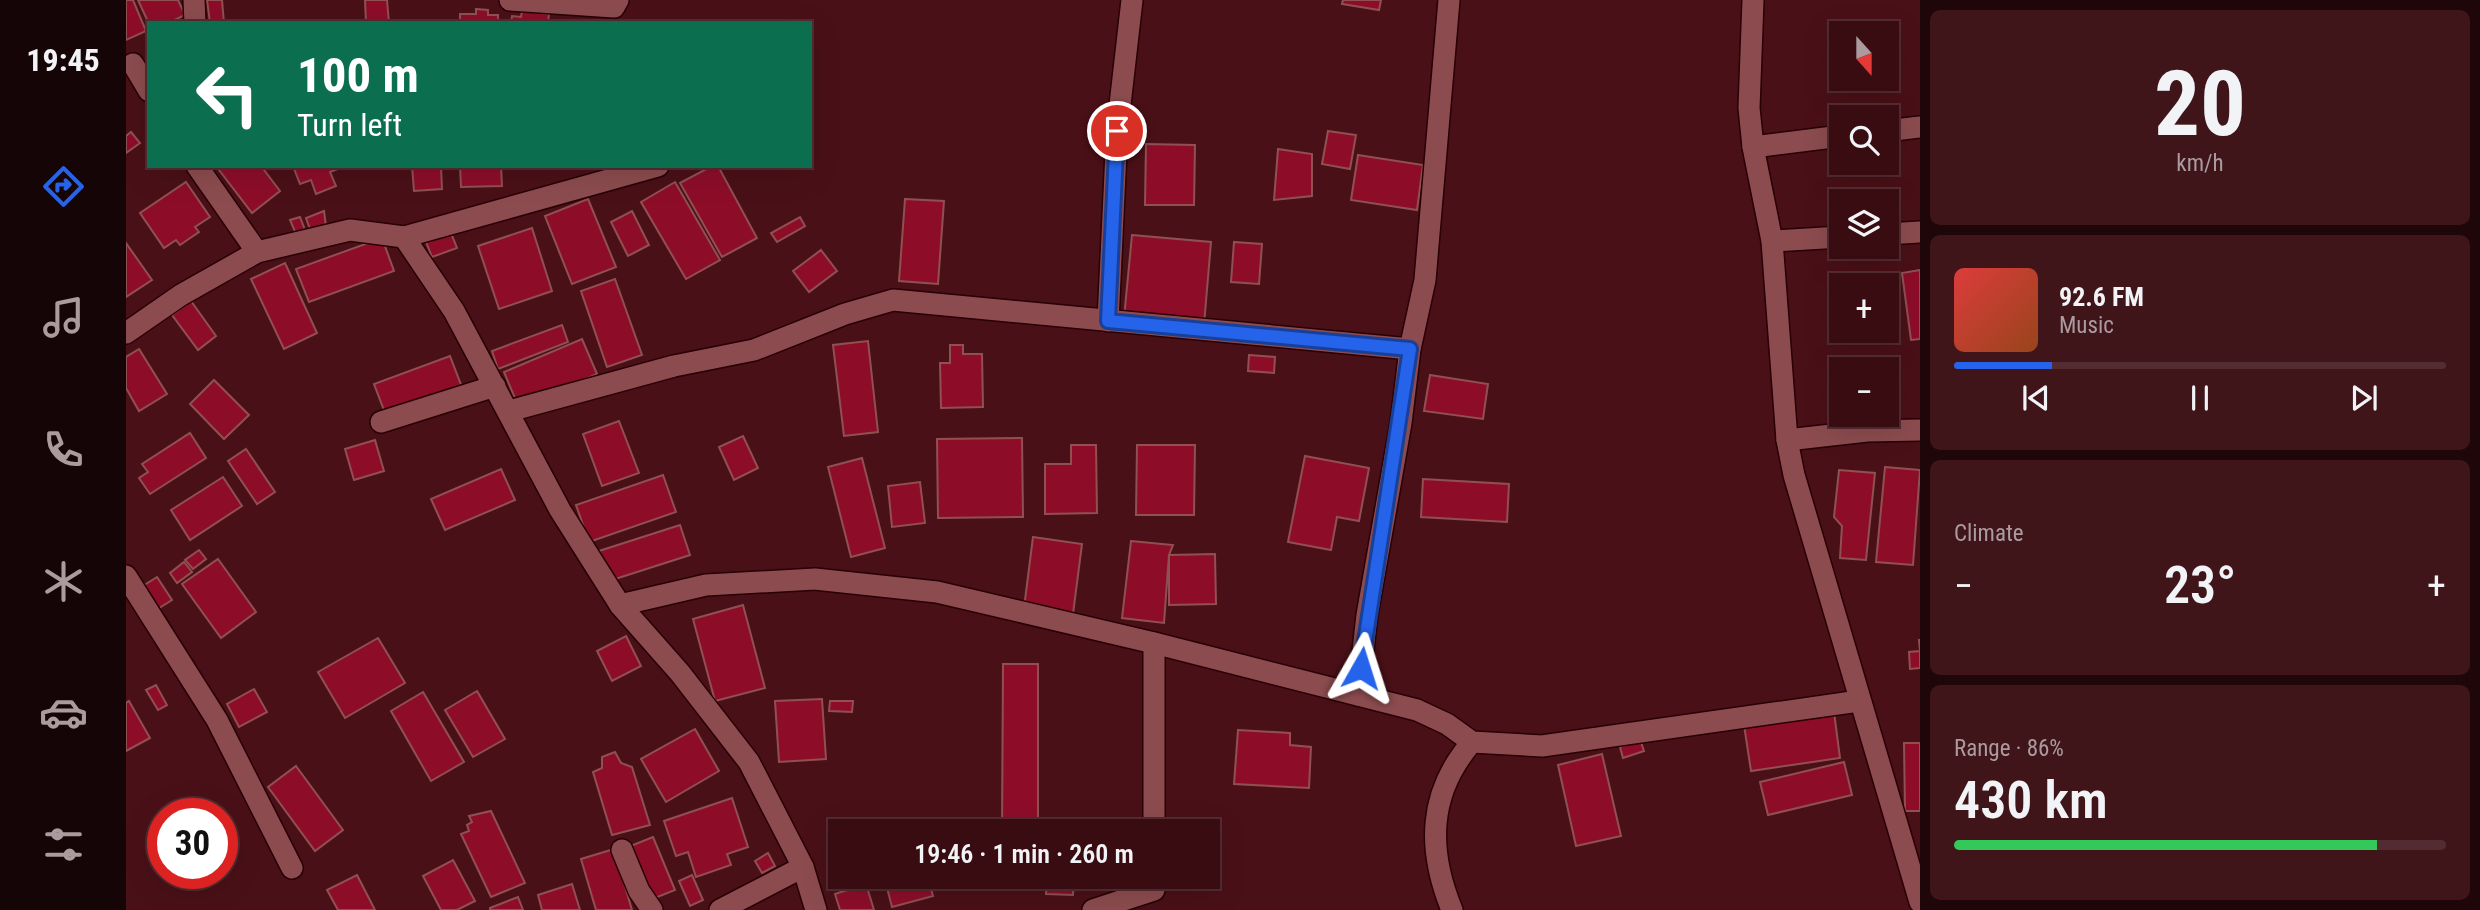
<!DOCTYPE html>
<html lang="en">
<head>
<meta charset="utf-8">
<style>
  :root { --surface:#380c11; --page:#3f151a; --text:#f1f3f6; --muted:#ab9b9f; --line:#522c31; --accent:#2563eb }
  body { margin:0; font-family:"Roboto Condensed",sans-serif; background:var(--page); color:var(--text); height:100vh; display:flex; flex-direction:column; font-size:26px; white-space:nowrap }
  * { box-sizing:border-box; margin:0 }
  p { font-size:23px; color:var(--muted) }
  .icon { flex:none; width:38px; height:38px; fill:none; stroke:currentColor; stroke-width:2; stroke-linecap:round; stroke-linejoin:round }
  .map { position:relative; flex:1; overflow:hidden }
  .drawer { display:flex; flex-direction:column; gap:10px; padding:10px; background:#1f0709; width:560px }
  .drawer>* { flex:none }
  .banner { position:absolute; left:21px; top:21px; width:665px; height:147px; border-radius:0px; box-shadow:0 7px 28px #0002,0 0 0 2px var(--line); background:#0b6e4f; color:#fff; overflow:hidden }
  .needle { width:46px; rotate:159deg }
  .tools { position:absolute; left:1703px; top:21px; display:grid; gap:14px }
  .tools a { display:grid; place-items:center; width:70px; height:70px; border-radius:0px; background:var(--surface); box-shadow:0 7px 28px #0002,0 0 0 2px var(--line); font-size:35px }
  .speed { position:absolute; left:21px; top:798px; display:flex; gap:14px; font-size:35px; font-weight:700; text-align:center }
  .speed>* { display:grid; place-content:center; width:91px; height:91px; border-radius:50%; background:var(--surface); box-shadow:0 7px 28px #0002,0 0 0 2px var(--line); line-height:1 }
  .speed .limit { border:10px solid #d22; background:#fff; color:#111 }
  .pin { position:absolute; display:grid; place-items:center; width:60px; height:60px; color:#fff; margin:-30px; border:4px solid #fff; border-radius:50%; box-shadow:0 2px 7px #0007 }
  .me { position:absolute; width:77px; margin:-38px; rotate:6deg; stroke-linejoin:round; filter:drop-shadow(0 0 5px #0008) }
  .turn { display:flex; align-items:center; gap:24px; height:147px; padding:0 35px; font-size:32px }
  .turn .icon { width:91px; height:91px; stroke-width:2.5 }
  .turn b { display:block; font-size:49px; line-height:60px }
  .big { font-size:52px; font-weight:600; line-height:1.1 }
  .drawer .card { flex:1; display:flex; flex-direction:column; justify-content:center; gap:10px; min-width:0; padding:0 24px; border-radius:10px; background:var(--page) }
  .drawer .dial { align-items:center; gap:0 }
  .dial b { font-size:91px; line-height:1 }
  .song { display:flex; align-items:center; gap:21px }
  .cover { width:84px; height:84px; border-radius:10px; background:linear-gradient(135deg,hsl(0 70% 55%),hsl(20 70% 35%)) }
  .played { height:7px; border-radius:4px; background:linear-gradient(90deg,var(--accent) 20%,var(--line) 20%) }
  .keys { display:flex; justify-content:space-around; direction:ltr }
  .heat { display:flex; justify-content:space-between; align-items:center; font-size:38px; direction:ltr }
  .charge { height:10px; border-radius:5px; background:linear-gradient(90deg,#34c759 86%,var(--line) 0) }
  .trip { position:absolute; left:702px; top:819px; width:392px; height:70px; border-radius:0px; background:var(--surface); box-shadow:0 7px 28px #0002,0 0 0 2px var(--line); font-weight:600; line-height:70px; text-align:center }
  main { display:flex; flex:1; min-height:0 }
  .dock { display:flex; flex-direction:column; width:126px; justify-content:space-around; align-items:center; background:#160507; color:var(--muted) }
  .dock .icon { width:49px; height:49px }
  .dock .active { color:var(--accent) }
  .dock b { font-size:32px; color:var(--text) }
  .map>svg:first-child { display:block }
</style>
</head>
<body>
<main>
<nav class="dock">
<b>19:45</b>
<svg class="icon active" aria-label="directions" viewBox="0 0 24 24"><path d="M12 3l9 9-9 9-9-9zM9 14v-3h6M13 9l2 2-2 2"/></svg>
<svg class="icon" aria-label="music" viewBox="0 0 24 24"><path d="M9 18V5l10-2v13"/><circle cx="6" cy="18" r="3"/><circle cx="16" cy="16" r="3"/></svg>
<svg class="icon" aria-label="phone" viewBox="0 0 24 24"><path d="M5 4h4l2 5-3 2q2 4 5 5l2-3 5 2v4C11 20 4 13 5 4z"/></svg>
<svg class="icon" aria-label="climate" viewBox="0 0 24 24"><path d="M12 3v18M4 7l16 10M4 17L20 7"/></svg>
<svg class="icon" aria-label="car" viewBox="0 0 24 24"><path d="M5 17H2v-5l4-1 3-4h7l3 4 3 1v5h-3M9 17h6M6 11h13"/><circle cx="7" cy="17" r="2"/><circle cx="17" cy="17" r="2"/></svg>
<svg class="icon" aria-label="filters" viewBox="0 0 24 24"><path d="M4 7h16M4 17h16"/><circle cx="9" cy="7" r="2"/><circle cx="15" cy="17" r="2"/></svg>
</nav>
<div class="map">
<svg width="1794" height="910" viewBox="0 0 1794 910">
  <rect width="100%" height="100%" fill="#4a1017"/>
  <g fill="#8d0d29" stroke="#905052" stroke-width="2">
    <path d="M 0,0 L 7,0 L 20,31 L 0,40 Z"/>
    <path d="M 12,0 L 52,0 L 59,15 L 42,23 L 23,24 Z"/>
    <path d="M 81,0 L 96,0 L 98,23 L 84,23 Z"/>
    <path d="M 239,0 L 261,0 L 263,23 L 240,23 Z"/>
    <path d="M 1217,0 L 1255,0 L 1253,10 L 1216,4 Z"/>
    <path d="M 350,9 L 362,10 L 362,15 L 372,15 L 372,23 L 334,23 L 334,14 L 350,14 Z"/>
    <path d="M 396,11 L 423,14 L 422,23 L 385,23 L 386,16 L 395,17 Z"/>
    <path d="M 1715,79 L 1752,79 L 1752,87 L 1716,90 Z"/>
    <path d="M 1202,131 L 1230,135 L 1224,169 L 1196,164 Z"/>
    <path d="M 5,132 L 14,143 L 0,153 L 0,136 Z"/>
    <path d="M 1020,144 L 1069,145 L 1068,205 L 1019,205 Z"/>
    <path d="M 1152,149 L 1186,154 L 1186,196 L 1148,200 Z"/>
    <path d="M 1232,155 L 1297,165 L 1291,210 L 1225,200 Z"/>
    <path d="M 90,166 L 135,166 L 154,191 L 126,213 Z"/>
    <path d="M 167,166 L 211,166 L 212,169 L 204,172 L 210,186 L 190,194 L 185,180 L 174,184 Z"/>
    <path d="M 286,166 L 315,166 L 316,189 L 288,191 Z"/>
    <path d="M 334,166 L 375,166 L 376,186 L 335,187 Z"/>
    <path d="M 586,166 L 592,166 L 631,238 L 596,257 L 554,183 Z"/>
    <path d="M 60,182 L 84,217 L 69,227 L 73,232 L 54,245 L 50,240 L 38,248 L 14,213 Z"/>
    <path d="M 549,182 L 594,260 L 560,279 L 515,202 Z"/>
    <path d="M 462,199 L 490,267 L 446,284 L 419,216 Z"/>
    <path d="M 779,199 L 818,201 L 812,284 L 773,281 Z"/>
    <path d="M 198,211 L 200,226 L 185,232 L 180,218 Z"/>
    <path d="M 506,211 L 523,245 L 502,256 L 485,222 Z"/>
    <path d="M 174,217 L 179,230 L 170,234 L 164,220 Z"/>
    <path d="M 674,217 L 679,226 L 651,242 L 645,233 Z"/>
    <path d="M 406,228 L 426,291 L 373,309 L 352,246 Z"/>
    <path d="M 325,233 L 331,248 L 306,257 L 300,242 Z"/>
    <path d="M 1006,235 L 1085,242 L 1078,325 L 998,318 Z"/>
    <path d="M 256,238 L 268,271 L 183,302 L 170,269 Z"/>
    <path d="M 1108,242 L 1136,244 L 1133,284 L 1105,282 Z"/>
    <path d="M 0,243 L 26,280 L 0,297 Z"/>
    <path d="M 695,250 L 711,271 L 683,292 L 667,271 Z"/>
    <path d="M 159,263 L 191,333 L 158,349 L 125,279 Z"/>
    <path d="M 1794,270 L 1794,339 L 1785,340 L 1776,273 Z"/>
    <path d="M 489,279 L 516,355 L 481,367 L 455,291 Z"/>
    <path d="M 65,301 L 90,336 L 72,350 L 46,315 Z"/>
    <path d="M 436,325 L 442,342 L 372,369 L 366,351 Z"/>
    <path d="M 456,339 L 471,374 L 393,408 L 378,372 Z"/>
    <path d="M 742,341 L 752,432 L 718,436 L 707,345 Z"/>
    <path d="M 824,345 L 837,345 L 837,354 L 856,354 L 857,407 L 815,408 L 814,363 L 824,363 Z"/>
    <path d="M 13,349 L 41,394 L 13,411 L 0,388 L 0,357 Z"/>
    <path d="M 1123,355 L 1149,357 L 1148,373 L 1122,371 Z"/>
    <path d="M 324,356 L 337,390 L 261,418 L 248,384 Z"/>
    <path d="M 1304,375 L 1362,384 L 1357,419 L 1298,411 Z"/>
    <path d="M 88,380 L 123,415 L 98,439 L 64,404 Z"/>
    <path d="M 493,421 L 513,473 L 476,486 L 457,434 Z"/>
    <path d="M 64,433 L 80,458 L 24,494 L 13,478 L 22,472 L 16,464 Z"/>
    <path d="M 617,436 L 632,468 L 608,480 L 593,447 Z"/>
    <path d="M 896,438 L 897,517 L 812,518 L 811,439 Z"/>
    <path d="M 249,440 L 258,471 L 228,480 L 219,449 Z"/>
    <path d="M 945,445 L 970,445 L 971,513 L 919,514 L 919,464 L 945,464 Z"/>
    <path d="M 1011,445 L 1069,445 L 1068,515 L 1010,515 Z"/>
    <path d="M 120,449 L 149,492 L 131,504 L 102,461 Z"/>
    <path d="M 1179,456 L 1243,468 L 1233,521 L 1211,517 L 1205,550 L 1162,542 Z"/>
    <path d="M 736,458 L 759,548 L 725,557 L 702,467 Z"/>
    <path d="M 1759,467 L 1794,470 L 1787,565 L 1750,562 Z"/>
    <path d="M 375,469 L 389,500 L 319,530 L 305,499 Z"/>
    <path d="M 1713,470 L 1749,473 L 1740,560 L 1714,558 L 1716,526 L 1708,517 Z"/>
    <path d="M 537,475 L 550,512 L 463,542 L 450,505 Z"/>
    <path d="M 97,477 L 116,506 L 64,540 L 45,510 Z"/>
    <path d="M 1297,479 L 1383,484 L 1381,522 L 1295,517 Z"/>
    <path d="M 794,482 L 799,523 L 766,527 L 762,486 Z"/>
    <path d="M 554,525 L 564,555 L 483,581 L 473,551 Z"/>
    <path d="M 907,537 L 956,544 L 947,614 L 898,608 Z"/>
    <path d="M 1005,541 L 1047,545 L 1043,555 L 1038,623 L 996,618 Z"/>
    <path d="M 73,550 L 80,559 L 67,569 L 59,560 Z"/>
    <path d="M 1089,554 L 1090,604 L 1043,605 L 1043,555 Z"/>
    <path d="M 92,559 L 130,612 L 95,638 L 56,584 Z"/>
    <path d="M 58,562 L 66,572 L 51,583 L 44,573 Z"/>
    <path d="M 31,577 L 46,600 L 27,612 L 12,589 Z"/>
    <path d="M 617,605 L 639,688 L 589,701 L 567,619 Z"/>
    <path d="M 500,636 L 515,666 L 486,681 L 471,651 Z"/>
    <path d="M 252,638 L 279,683 L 219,718 L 192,672 Z"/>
    <path d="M 1793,640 L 1794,640 L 1794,668 L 1784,669 L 1783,652 L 1794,651 Z"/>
    <path d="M 877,664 L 912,664 L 912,831 L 876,831 Z"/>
    <path d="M 30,685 L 41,705 L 32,710 L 20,690 Z"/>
    <path d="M 128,689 L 141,712 L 113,727 L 101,704 Z"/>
    <path d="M 351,691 L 379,739 L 347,757 L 319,710 Z"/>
    <path d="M 297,692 L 338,762 L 305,781 L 265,711 Z"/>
    <path d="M 696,699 L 700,759 L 653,762 L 649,701 Z"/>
    <path d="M 3,701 L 24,738 L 0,751 L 0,703 Z"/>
    <path d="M 704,701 L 727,701 L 726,712 L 703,711 Z"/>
    <path d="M 1708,712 L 1714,758 L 1625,771 L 1618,725 Z"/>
    <path d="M 569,729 L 593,771 L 540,802 L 515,759 Z"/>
    <path d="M 1112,730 L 1164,733 L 1164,745 L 1185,747 L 1183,788 L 1108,784 Z"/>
    <path d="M 1514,739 L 1518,751 L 1497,758 L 1494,747 Z"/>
    <path d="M 1778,743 L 1794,743 L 1794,811 L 1779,811 Z"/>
    <path d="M 489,752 L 495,763 L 506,767 L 524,825 L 486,835 L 467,772 L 476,768 L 476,757 Z"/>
    <path d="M 1476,754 L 1495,836 L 1450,846 L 1432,765 Z"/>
    <path d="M 1718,762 L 1726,795 L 1642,815 L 1634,782 Z"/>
    <path d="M 170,766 L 217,830 L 189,851 L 142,787 Z"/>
    <path d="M 606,798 L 622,847 L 601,854 L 605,865 L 570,877 L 562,852 L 550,856 L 538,821 Z"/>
    <path d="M 365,811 L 399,883 L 365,897 L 335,834 L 343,831 L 341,825 L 346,822 L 343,816 Z"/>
    <path d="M 1006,821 L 1008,831 L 938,831 Z"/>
    <path d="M 527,837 L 549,890 L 524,900 L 502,847 Z"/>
    <path d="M 488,849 L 506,910 L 470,910 L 455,859 Z"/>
    <path d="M 642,853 L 649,866 L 636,873 L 629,861 Z"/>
    <path d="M 327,860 L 349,901 L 331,910 L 315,910 L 297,876 Z"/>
    <path d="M 231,875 L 249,910 L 212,910 L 201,890 Z"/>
    <path d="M 566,875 L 577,900 L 564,906 L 553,881 Z"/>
    <path d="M 772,877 L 802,877 L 807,896 L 766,907 L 759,880 Z"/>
    <rect x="876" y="877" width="36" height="13"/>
    <path d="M 921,877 L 948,877 L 947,895 L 920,894 Z"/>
    <path d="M 967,877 L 1004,877 L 1005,884 L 967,885 Z"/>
    <path d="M 446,884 L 454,910 L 416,910 L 412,895 Z"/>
    <path d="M 740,884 L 748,910 L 714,910 L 709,894 Z"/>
    <path d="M 392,897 L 397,910 L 364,910 L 364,908 Z"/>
  </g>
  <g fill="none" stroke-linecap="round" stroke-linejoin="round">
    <g stroke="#280005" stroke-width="24">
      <g id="minor">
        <path d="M 68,0 L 69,23"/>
        <path d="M 384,0 L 488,7 L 492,0"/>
        <path d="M 1627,0 L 1623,108 L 1627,147 L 1646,241 L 1661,440 L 1668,475 L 1794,902"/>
        <path d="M 7,64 L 23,91"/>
        <path d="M 1760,131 L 1794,127"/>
        <path d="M 1627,147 L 1715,136"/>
        <path d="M 71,166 L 131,252"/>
        <path d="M 1760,234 L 1794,232"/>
        <path d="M 278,237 L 328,311 L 434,510 L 494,605 L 554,673 L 623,762 L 677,867 L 690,910"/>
        <path d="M 1646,241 L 1715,237"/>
        <path d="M 982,321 L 991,131 L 1006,0"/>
        <path d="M 0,333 L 55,295 L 131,252 L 224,230 L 278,237 L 532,166"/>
        <path d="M 383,411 L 548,366 L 628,350 L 719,314 L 767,300 L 1284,349"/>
        <path d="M 255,422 L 369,386"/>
        <path d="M 1661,440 L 1741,431 L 1794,430"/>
        <path d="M 0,576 L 91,720 L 166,868"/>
        <path d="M 494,605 L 580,585 L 689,579 L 811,592 L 1028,643 L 1291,710 L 1321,724 L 1346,742 L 1416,746 L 1733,701"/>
        <path d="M 1232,695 L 1241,615 L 1275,423 L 1284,349 L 1299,280 L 1323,0"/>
        <path d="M 1028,831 L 1028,643"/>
        <path d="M 496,850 L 513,891 L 526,910"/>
        <path d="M 594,910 L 677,867"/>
        <path d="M 967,910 L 1028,890"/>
        <path d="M 1326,910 C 1301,849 1302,793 1346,742"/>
      </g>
    </g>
    <use href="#minor" stroke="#8c4c4f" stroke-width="21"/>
  </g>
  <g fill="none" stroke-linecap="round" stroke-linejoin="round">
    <g stroke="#184099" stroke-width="18">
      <path id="route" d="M 991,131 L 982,321 L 1284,349 L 1235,668"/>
    </g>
    <use href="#route" stroke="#2563eb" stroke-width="12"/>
  </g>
</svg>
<div class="tools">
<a><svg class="needle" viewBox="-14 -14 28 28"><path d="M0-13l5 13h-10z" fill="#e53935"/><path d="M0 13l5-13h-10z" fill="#ab9b9f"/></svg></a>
<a><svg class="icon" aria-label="search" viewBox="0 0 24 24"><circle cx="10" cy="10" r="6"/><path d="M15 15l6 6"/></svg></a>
<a><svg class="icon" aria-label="layers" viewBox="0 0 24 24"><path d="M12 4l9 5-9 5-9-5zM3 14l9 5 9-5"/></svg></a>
<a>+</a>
<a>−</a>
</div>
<div class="speed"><div class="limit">30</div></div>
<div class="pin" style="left:991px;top:131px;background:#d93025"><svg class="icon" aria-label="arrive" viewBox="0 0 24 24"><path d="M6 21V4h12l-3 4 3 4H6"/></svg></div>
<svg class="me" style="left:1235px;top:668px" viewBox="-20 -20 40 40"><path d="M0-17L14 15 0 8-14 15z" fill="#2563eb" stroke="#fff" stroke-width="4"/></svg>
<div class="trip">19:46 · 1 min · 260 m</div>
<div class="banner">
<div class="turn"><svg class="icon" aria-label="left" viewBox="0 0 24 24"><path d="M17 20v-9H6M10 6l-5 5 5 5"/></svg><div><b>100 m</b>Turn left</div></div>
</div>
</div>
<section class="drawer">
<div class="card dial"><b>20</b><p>km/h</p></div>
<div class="card">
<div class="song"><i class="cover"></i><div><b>92.6 FM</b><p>Music</p></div></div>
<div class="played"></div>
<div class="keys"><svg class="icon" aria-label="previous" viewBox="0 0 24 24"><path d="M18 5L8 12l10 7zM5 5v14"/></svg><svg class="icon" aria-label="pause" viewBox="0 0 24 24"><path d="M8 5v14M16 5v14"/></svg><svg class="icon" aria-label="next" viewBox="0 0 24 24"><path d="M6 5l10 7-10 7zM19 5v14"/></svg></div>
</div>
<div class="card"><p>Climate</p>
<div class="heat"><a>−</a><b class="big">23°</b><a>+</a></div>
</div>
<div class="card"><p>Range · 86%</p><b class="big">430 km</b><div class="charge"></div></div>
</section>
</main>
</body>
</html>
